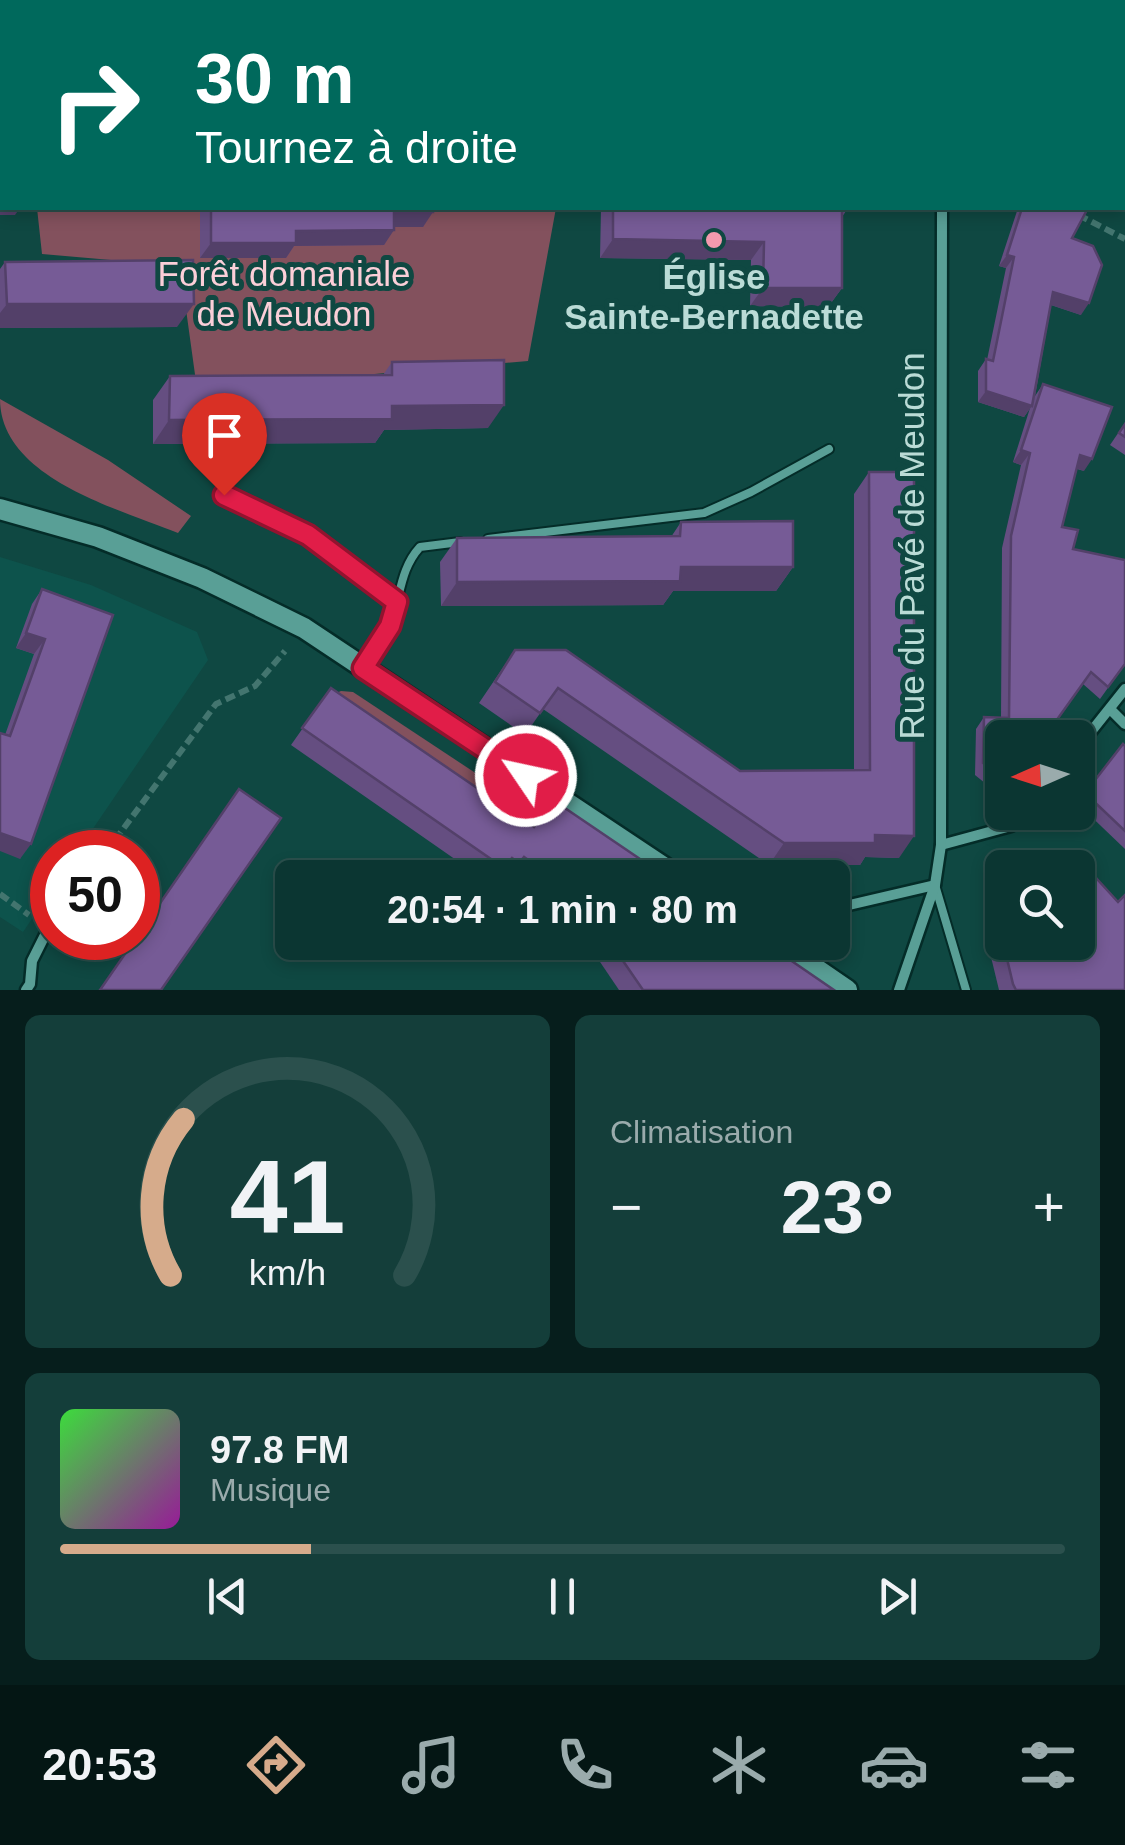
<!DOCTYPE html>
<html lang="fr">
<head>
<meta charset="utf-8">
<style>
  :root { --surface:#0b3632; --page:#143e3a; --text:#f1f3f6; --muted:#9aabac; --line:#2b504d; --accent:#d6ab8b }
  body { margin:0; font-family:Helvetica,sans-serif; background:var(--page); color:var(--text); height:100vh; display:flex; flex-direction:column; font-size:38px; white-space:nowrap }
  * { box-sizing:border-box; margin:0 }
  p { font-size:32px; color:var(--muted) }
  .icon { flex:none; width:55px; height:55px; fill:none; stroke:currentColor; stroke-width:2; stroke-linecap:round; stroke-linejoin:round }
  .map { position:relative; height:990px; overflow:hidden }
  .side { display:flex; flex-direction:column; gap:25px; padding:25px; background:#061e1c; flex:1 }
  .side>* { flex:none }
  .banner { position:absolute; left:0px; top:0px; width:1125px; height:210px; box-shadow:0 5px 15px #0003,0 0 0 2px var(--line); background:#00695c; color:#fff; overflow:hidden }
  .needle { width:65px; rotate:267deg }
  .fabs { position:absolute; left:985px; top:720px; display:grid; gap:20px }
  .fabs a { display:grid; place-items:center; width:110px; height:110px; border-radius:15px; background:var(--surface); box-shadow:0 5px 15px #0003,0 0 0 2px var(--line); font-size:50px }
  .speed { position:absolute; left:30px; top:830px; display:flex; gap:20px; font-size:50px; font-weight:700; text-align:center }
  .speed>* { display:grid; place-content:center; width:130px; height:130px; border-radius:50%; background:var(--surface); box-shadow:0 5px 15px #0003,0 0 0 2px var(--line); line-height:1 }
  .speed .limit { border:15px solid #d22; background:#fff; color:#111 }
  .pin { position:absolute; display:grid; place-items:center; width:85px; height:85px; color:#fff; margin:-102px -42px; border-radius:50% 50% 50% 0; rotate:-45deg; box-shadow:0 0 10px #0007 }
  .pin .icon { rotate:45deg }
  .me { position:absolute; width:110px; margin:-55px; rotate:304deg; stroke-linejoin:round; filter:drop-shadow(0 0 8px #0008) }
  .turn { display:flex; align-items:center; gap:35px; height:210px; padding:0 30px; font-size:45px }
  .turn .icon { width:130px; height:130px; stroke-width:2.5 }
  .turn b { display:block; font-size:70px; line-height:85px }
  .big { font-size:75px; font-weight:800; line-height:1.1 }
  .side .card { flex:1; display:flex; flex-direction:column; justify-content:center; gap:15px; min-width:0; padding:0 35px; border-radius:15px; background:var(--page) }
  .side .dial { align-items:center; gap:0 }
  .dial svg { height:260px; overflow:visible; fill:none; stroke:var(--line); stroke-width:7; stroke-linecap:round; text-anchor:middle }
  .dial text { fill:var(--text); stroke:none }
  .song { display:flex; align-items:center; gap:30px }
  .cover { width:120px; height:120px; border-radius:15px; background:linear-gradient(135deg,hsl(120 70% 55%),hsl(300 70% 35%)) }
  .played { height:10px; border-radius:5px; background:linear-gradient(90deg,var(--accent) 25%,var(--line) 25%) }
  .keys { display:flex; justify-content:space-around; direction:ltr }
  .heat { display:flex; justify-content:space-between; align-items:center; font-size:55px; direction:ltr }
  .side .tiles { flex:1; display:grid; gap:25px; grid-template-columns:1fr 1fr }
  .card:last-child { grid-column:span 2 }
  .trip { position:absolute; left:275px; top:860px; width:575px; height:100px; border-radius:15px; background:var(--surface); box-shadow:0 5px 15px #0003,0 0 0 2px var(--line); font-weight:800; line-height:100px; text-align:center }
  .tabs { display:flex; height:160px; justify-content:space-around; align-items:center; background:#041614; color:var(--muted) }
  .tabs .icon { width:70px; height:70px }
  .tabs .selected { color:var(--accent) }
  .tabs b { font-size:45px; color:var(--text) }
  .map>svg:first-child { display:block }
</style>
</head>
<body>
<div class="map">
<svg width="1125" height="990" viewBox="0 0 1125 990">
  <rect width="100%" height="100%" fill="#0f4842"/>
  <path fill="#0d534c" d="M 0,557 L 91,585 L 197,632 L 208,660 L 77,852 L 52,852 L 52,889 L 23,932 L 0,917 Z"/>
  <g fill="#83515d">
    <path d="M 0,0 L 963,0 L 2,2 L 2,144 Z"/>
    <path d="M 37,208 L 556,208 L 528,361 L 197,389 L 180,266 L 42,254 Z"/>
    <path d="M 0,399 L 108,460 L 191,516 L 178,533 C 119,509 0,478 0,399 Z"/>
    <path d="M 341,691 L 353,692 L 542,817 L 522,844 L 334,694 Z"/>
  </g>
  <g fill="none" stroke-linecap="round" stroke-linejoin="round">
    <g stroke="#042c28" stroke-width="12">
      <g id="lane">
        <path d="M 224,495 L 309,535 L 397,602"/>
        <path d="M 488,539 L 704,513 L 751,492 L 829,449"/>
        <path d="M 366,664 C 374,650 385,636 391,622 C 401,595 400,569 420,547 L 460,542"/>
        <path d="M 935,885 L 966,990"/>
      </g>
    </g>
    <g stroke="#042c28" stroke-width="15">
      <g id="street">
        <path d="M 941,2 L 941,0"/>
        <path d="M 1005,2 L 1007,0"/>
        <path d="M 1110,709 L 1125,724"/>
        <path d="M 1078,748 L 1125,689"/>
        <path d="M 941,845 L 1011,826 L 1023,812"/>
        <path d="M 832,909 L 935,885"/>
        <path d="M 26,990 L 30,984 L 32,961 L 48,929"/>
        <path d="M 899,990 L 935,885 L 941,845 L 942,208"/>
      </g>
    </g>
    <g stroke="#042c28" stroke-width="25">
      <g id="secondary">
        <path d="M 0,509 L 98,537 L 202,578 L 304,628 L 680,878"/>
        <path d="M 777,942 L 847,990"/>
      </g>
    </g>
    <g stroke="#43756f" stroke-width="6" stroke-dasharray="10 5" stroke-linecap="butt">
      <path d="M 331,0 L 339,2"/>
      <path d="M 775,0 L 779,2"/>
      <path d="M 1065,208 L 1125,239"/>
      <path d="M 106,852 L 216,704 L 255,686 L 285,651"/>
      <path d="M 0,894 L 29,915"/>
    </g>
    <use href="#lane" stroke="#599f96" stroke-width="8"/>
    <use href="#street" stroke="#599f96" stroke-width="10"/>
    <use href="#secondary" stroke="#599f96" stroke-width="20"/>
  </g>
  <g fill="#654e81">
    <path d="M 1080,0 L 1125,0 L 1125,48 L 1122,46 L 1122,2 L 1078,2 Z"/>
    <path d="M 200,208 L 433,208 L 423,227 L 394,227 L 384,245 L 294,246 L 286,258 L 200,258 Z"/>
    <path d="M 601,208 L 848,208 L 842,217 L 842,288 L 828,307 L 750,306 L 751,260 L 600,258 Z"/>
    <path d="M 1018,208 L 1088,208 L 1072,238 L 1081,315 L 1051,305 L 1035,396 L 1043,384 L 1084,471 L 1077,469 L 1062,527 L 1125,664 L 1100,699 L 1083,684 L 1002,738 L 1002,797 L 975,775 L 976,729 L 984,717 L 1001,718 L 1002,548 L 1021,465 L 1013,462 L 1030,408 L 1024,417 L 978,402 L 978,371 L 986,359 L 987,360 L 1006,268 L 999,266 Z"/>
    <path d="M 5,262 L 177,327 L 0,328 L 0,269 Z"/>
    <path d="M 392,362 L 488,428 L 384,430 L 375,443 L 153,444 L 153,400 L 170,376 L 383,375 Z"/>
    <path d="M 1125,423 L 1125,455 L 1110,445 Z"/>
    <path d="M 869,472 L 899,858 L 865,857 L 860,865 L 769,865 L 543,709 L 525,735 L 479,703 L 515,650 L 740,771 L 854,770 L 854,494 Z"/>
    <path d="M 681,522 L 793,567 L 776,591 L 673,591 L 663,605 L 441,606 L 440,562 L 457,538 L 671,537 Z"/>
    <path d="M 42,589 L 113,615 L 20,859 L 5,735 L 34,654 L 16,648 L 32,604 Z"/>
    <path d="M 331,688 L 534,827 L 668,878 L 517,878 L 512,874 L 509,878 L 504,878 L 500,875 L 498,878 L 482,878 L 291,745 Z"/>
    <path d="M 1125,746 L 1125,849 L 1078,804 L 1085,793 Z"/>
    <path d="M 1118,902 L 1125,990 L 999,990 L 984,928 L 995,912 L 1002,942 Z"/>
    <path d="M 605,942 L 764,942 L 834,990 L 619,990 L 596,956 Z"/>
  </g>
  <g fill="#534069">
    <path d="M 0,191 L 2,191 L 2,208 L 20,208 L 15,215 L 0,215 Z"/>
    <path d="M 394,212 L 433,212 L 423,227 L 383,227 Z"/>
    <path d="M 394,230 L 384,245 L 294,246 L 286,258 L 200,258 L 211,243 L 296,231 Z"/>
    <path d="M 613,239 L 764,242 L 751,260 L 600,258 Z"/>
    <path d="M 1007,255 L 1014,257 L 1006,268 L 999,266 Z"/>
    <path d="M 763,288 L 842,288 L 828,307 L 750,306 Z"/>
    <path d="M 1053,292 L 1089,303 L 1081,315 L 1045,303 Z"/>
    <path d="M 7,304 L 194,304 L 177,327 L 0,328 L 0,313 Z"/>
    <path d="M 986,391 L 1032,406 L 1024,417 L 978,402 Z"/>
    <path d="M 504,405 L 488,428 L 384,430 L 375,443 L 153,444 L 169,420 L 392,406 Z"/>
    <path d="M 1021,450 L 1030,453 L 1021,465 L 1013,462 Z"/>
    <path d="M 1080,455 L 1092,459 L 1084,471 L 1072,467 Z"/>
    <path d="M 681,567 L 793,567 L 776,591 L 673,591 L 663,605 L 441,606 L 457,582 Z"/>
    <path d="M 26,633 L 45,639 L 34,654 L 16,648 Z"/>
    <path d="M 0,833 L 31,844 L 20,859 L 0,851 Z"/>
    <path d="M 875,835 L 914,836 L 899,858 L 865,857 L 860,865 L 769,865 L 784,843 Z"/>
  </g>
  <g fill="#765b96" stroke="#534069" stroke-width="2.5">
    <path d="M 1082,0 L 1125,0 L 1125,32 L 1122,30 L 1122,2 L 1080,2 Z"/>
    <rect x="0" y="149" width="2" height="42"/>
    <path d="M 211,208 L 433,208 L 433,212 L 394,212 L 394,230 L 296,231 L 296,243 L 211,243 Z"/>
    <path d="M 613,208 L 842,208 L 842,288 L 763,288 L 764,242 L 613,239 Z"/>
    <path d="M 1022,208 L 1088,208 L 1072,238 L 1093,246 L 1102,265 L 1089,303 L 1053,292 L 1032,406 L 986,391 L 986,359 L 993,361 L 1014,257 L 1007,255 Z"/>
    <path d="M 193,260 L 194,304 L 7,304 L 5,262 Z"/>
    <path d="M 504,360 L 504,405 L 392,406 L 392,419 L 169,420 L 170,376 L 392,375 L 392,362 Z"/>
    <path d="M 1043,384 L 1112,407 L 1092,459 L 1080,455 L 1062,527 L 1078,530 L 1073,549 L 1125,560 L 1125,664 L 1108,687 L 1091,672 L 1056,721 L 1058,724 L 1049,738 L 1002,738 L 1002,778 L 983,763 L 984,717 L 1009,718 L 1011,536 L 1030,453 L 1021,450 Z"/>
    <path d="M 1125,424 L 1125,437 L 1119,433 Z"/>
    <path d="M 869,472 L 914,472 L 914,836 L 875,835 L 875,843 L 784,843 L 558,688 L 540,713 L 495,682 L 515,650 L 566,650 L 740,771 L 870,770 Z"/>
    <path d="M 793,521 L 793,567 L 681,567 L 680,581 L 457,582 L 457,538 L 680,536 L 681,522 Z"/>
    <path d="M 42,589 L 113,615 L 31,844 L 0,833 L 0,733 L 10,736 L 45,639 L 26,633 Z"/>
    <path d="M 331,688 L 534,827 L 553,800 L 668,878 L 580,878 L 560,864 L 551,876 L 524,857 L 519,863 L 512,858 L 504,868 L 302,728 Z"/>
    <path d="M 1123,744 L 1125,746 L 1125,831 L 1085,793 Z"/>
    <path d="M 239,789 L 281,818 L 161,990 L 100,990 Z"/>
    <path d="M 1097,879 L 1118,902 L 1125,895 L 1125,990 L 1016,990 L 1013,984 L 1003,942 L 1078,942 L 1078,894 Z"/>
    <path d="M 995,912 L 1002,912 L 1002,942 Z"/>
    <path d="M 610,942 L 764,942 L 834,990 L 643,990 Z"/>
  </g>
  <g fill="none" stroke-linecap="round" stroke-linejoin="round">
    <g stroke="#92132f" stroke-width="25">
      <path id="route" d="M 224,495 L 308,535 L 397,602 L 390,626 L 363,668 L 526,776"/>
    </g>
    <use href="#route" stroke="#e11d48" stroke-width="18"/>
  </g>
  <circle fill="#f29aae" stroke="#0f4842" stroke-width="4" cx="714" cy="240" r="10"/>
  <g text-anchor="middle" stroke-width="10" stroke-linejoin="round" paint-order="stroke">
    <g font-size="35" fill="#fbcfd8" stroke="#0f4842">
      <text x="284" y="286">Forêt domaniale<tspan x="284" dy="40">de Meudon</tspan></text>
    </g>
    <g font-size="35" font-weight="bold" fill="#badbd6" stroke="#0f4842">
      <text x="714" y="289">Église<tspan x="714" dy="40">Sainte-Bernadette</tspan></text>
    </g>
    <g font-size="35" fill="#badbd6" stroke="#0f4842">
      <text transform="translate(912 546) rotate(-90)" y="12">Rue du Pavé de Meudon</text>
    </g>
  </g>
</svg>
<div class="fabs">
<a><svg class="needle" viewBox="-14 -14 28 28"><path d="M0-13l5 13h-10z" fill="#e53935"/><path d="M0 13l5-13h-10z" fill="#9aabac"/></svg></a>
<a><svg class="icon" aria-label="search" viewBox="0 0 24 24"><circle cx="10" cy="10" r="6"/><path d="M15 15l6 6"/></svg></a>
</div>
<div class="speed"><div class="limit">50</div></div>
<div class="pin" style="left:224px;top:495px;background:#d93025"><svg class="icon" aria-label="arrive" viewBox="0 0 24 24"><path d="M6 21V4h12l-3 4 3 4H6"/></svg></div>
<svg class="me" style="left:526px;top:776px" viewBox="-20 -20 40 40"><circle r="17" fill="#e11d48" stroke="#fff" stroke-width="3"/><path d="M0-11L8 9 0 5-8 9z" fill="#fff"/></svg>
<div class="trip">20:54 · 1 min · 80 m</div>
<div class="banner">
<div class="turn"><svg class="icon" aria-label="right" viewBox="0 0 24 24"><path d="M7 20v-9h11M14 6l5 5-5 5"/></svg><div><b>30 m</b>Tournez à droite</div></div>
</div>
</div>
<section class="side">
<div class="tiles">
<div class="card dial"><svg viewBox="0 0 100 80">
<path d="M14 69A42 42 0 1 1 86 69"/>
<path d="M14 69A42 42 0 0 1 18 21" stroke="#d6ab8b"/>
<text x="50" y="56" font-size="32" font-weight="700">41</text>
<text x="50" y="72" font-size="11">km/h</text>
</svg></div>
<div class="card"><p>Climatisation</p>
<div class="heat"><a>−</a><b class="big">23°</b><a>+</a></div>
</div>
<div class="card">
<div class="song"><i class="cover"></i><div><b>97.8 FM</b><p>Musique</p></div></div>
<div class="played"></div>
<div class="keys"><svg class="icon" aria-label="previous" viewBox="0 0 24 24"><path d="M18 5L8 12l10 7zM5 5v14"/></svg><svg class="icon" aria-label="pause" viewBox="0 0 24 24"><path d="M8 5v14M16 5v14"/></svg><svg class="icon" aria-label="next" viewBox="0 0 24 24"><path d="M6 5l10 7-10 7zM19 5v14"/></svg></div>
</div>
</div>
</section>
<nav class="tabs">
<b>20:53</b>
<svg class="icon selected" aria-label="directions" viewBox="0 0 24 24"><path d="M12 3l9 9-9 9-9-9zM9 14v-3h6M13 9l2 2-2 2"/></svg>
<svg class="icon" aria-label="music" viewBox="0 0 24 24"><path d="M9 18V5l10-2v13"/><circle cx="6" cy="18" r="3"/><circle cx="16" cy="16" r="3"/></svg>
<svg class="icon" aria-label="phone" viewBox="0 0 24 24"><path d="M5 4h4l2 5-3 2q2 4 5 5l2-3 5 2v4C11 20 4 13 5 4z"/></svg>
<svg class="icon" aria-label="climate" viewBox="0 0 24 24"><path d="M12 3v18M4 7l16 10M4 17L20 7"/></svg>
<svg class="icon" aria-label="car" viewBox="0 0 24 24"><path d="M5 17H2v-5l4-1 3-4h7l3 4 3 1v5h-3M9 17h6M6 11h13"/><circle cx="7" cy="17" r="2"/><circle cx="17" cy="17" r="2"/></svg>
<svg class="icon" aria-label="filters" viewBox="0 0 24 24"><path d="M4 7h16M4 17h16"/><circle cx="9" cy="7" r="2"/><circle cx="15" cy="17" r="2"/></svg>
</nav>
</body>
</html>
